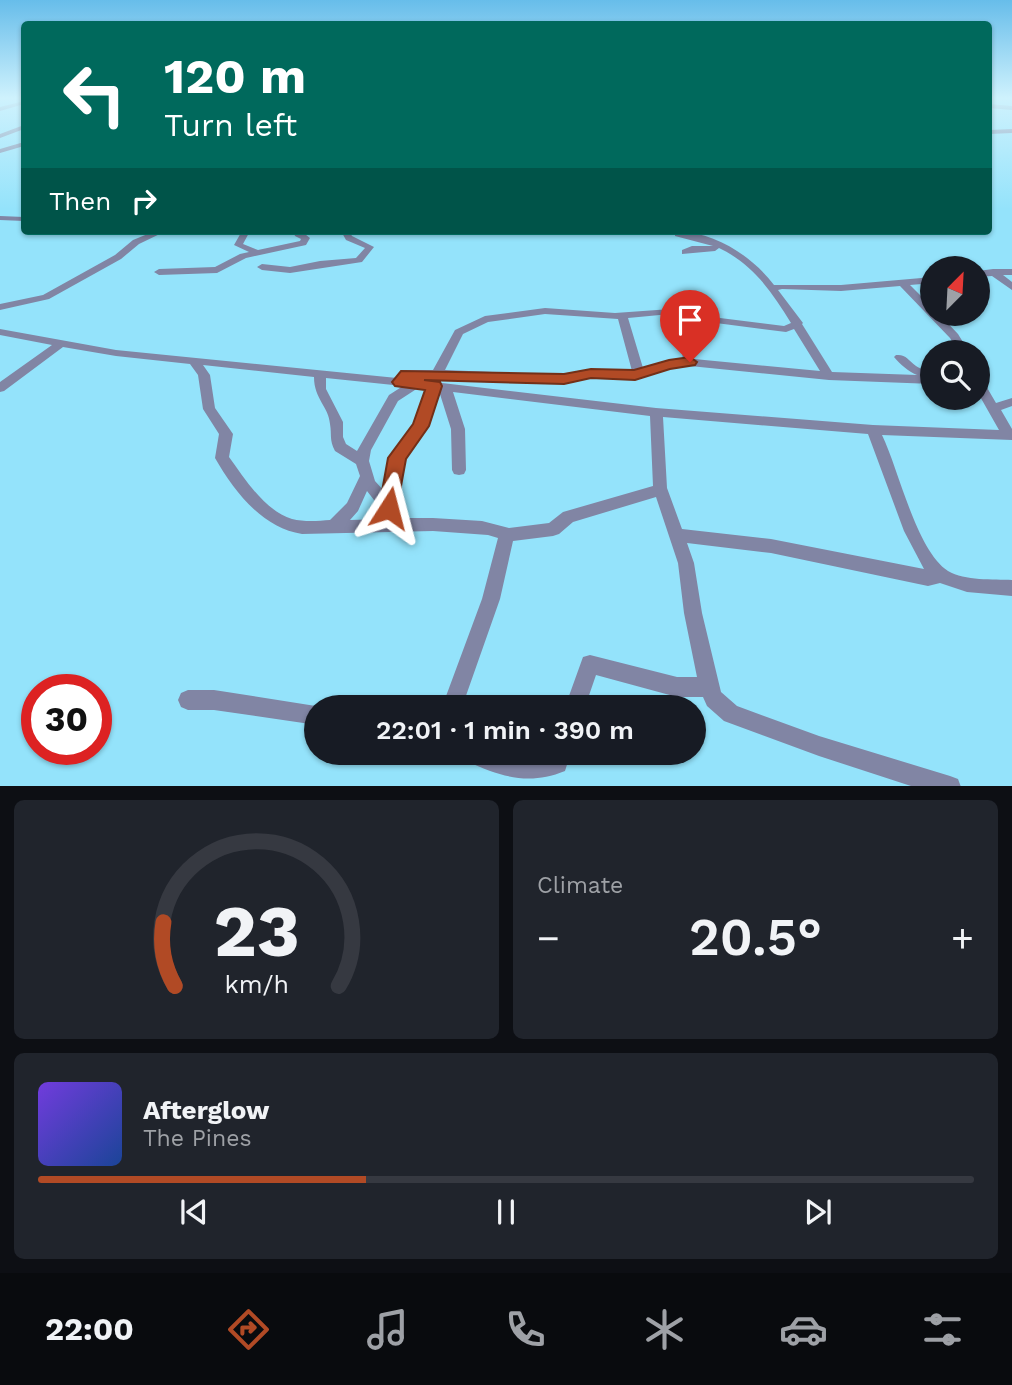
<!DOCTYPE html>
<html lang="en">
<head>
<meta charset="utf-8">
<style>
  :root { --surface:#171b24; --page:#20242c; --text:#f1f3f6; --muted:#9ea1a6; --line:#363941; --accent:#b14a25 }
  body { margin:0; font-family:"Work Sans",sans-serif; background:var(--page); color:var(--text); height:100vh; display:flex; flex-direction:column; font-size:26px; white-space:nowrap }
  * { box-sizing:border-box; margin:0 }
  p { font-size:23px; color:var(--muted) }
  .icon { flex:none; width:38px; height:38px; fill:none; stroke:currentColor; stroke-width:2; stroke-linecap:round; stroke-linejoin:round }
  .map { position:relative; height:786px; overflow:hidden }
  .drawer { display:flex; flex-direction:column; gap:14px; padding:14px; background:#0d0f14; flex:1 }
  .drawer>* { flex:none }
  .hud { position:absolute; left:21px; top:21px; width:971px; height:214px; border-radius:7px; box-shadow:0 2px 5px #0004; background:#00695c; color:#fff; overflow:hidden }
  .needle { width:46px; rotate:24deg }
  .tools { position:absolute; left:920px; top:256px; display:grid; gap:14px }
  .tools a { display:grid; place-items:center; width:70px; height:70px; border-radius:50%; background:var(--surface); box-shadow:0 2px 5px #0004; font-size:35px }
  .speed { position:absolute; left:21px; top:674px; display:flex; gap:14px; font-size:35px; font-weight:700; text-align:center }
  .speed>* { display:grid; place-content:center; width:91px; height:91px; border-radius:50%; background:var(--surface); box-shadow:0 2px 5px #0004; line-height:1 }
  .speed .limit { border:10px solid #d22; background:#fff; color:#111 }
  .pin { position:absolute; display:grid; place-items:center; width:60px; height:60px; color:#fff; margin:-72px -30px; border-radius:50% 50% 50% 0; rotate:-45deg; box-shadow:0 0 7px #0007 }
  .pin .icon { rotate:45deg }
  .me { position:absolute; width:77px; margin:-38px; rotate:9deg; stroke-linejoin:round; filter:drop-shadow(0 0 5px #0008) }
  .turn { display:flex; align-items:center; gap:24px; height:147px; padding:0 28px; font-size:32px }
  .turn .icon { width:91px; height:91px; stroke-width:2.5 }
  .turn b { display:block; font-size:49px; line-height:60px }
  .then { display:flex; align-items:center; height:66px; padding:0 28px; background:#0003; gap:14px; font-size:26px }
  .big { font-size:52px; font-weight:600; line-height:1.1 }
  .drawer .card { flex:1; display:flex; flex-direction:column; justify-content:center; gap:10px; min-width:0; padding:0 24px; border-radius:10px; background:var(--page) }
  .drawer .dial { align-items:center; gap:0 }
  .dial svg { height:182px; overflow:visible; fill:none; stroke:var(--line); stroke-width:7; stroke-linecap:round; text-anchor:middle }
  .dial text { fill:var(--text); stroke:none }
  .song { display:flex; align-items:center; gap:21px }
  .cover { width:84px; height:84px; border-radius:10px; background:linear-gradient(135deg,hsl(260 70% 55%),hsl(220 70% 35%)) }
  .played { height:7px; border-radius:4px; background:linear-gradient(90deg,var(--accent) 35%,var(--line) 35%) }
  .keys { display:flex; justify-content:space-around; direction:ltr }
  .heat { display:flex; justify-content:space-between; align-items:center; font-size:38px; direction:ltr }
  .drawer .tiles { flex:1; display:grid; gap:14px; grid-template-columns:1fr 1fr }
  .card:last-child { grid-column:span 2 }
  .trip { position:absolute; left:304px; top:695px; width:402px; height:70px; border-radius:35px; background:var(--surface); box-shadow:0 2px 5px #0004; font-weight:600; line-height:70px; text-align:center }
  .dock { display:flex; height:112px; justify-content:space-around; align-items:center; background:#090b0e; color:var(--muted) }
  .dock .icon { width:49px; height:49px }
  .dock .on { color:var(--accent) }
  .dock b { font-size:32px; color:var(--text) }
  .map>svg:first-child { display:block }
</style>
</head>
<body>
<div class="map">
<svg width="1012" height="787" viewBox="0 0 1012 787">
  <rect width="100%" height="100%" fill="#94e3fb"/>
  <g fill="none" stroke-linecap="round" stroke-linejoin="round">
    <g fill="#8185a4" fill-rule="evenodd">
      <path d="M 24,101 L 24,104 L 0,111 L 0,107 Z"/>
      <path d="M 989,104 L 1012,106 L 1012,110 L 989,108 Z"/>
      <path d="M 24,125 L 24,129 L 0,138 L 0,134 Z"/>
      <path d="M 1012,129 L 1012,133 L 989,134 L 989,130 Z"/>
      <path d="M 24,142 L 24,146 L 0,153 L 0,149 Z"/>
      <path d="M 0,216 L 24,217 L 24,221 L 0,220 Z"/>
      <path d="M 155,231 L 166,231 L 139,244 L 121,259 L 49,299 L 0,310 L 0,304 L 43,295 L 115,255 L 133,240 Z"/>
      <path d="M 242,231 L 250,231 L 243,244 L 258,250 L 300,241 L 301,239 L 295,236 L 293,231 L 301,231 L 310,238 L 306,245 L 246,258 L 217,273 L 159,275 L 154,272 L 159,269 L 215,267 L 240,254 L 249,252 L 234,245 Z"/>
      <path d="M 341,231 L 349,231 L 352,236 L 374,247 L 362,262 L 290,273 L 262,270 L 257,267 L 262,264 L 290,267 L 320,261 L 356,258 L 365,248 L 346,240 Z"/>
      <path d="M 675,232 C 713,230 752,256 774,285 L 841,285 L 933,277 L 933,283 L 910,285 L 933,308 L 933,313 L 938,313 L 958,334 L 969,352 L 958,352 L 950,338 L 900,286 L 841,291 L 782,289 L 778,290 L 803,323 L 802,324 L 832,372 L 917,375 C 908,371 901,365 894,357 L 896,355 C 906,354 908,360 916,366 C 920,369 927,371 932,373 L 933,384 L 829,380 L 690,366 L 670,368 L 635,379 L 591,377 L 564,383 L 420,377 L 408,379 L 656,408 L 873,425 L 999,430 L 978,393 L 978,378 L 982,379 L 996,403 L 1012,398 L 1012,406 L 1001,410 L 1012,429 L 1012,440 L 882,435 C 899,470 916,550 948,571 C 965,581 993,579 1012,580 L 1012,596 L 967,592 L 940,583 L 928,586 L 771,553 L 687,543 L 694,563 L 702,613 L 721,692 L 737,706 L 819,736 L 950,776 L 958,779 L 961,787 L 914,787 L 819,756 L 724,721 L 707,706 L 703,697 L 677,697 L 596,675 L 585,707 L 565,707 L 583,657 L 590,655 L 677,677 L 697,677 L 684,613 L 678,563 L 656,497 L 573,522 L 559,534 L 553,536 L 513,541 L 500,599 L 462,707 L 442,707 L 482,599 L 498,538 L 488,535 L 433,531 L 302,534 C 262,528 234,491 215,458 L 219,434 L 203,409 L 198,375 L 190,364 L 116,356 L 63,347 L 4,391 L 0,392 L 0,382 L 52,345 L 0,335 L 0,329 L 116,350 L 397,378 L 402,371 L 406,370 L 433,370 L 455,330 L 485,316 L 545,308 L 615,313 L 685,308 L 686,310 L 681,313 L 628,318 L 643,368 L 669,360 L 683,359 C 680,345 687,332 700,326 L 705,329 L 694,344 L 694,359 L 820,371 L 794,329 L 786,332 L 716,323 L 715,321 L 720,318 L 784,326 L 791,323 C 772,292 753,264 719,248 L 715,251 L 682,254 L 682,250 L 692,246 L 713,246 L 675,236 ZM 545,314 L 618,319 L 632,371 L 591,369 L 564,375 L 445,370 L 463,334 L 488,322 ZM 203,365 L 314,377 C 314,399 329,407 330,424 C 332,436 329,439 335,451 L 356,464 L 360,476 L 347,503 L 330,520 C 318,521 304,522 292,519 C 264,510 245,479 229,457 L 233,434 L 215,408 L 210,375 ZM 326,378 L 403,386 L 389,395 L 357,451 L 346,444 L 343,437 L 343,422 L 326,389 ZM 418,388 L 427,389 L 415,425 L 390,458 L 384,491 L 375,481 L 369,461 L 371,450 L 398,401 ZM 439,391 L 451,429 L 452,470 L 454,474 L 459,475 L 464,474 L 466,470 L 465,429 L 453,392 L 650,416 L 653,486 L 563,512 L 549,523 L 509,528 L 482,521 L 433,518 L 393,518 L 404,459 L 428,426 ZM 663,417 L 868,434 L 904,531 L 924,569 L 771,539 L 682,529 L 667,488 ZM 367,491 L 381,509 L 380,514 L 384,519 L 350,520 L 358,511 Z"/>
      <path d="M 993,269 L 1012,269 L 1012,275 L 1003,275 L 1012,282 L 1012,290 L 992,276 L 978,277 L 978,271 Z"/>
      <path d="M 188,690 L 214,690 L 322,707 L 317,707 L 317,725 L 214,710 L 188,710 L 181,707 L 178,700 L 181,693 Z"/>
      <path d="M 458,752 C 470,752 485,751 497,752 C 513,755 538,768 550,752 L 571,752 L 565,771 C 526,787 498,775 461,759 Z"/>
    </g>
  </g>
  <linearGradient id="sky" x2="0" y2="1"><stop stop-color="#67bdea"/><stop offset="0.47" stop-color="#cff2fd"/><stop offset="1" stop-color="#cff2fd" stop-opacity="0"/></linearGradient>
  <rect width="1012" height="209" fill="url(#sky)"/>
  <path fill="#b14a25" stroke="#733018" stroke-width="2" d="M 690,357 L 697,362 L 695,365 L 670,369 L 635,380 L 591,378 L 564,384 L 424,380 L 440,382 L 442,386 L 429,426 L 406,459 L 396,513 L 389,516 L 382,513 L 379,508 L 388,458 L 413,424 L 425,390 L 395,386 L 392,382 L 401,371 L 564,374 L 591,369 L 634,370 L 669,360 Z"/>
</svg>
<div class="tools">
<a><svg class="needle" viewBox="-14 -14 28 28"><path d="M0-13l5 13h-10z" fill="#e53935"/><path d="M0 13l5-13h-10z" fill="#9ea1a6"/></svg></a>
<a><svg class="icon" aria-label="search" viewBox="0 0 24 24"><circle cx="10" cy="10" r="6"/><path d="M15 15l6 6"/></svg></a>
</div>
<div class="speed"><div class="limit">30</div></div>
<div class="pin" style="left:690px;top:362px;background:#d93025"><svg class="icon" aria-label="arrive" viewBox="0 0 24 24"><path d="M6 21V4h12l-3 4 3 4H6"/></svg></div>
<svg class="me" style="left:389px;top:508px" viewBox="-20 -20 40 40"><path d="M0-17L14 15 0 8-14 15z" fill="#b14a25" stroke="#fff" stroke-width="4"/></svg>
<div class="trip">22:01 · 1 min · 390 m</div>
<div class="hud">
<div class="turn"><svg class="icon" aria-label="left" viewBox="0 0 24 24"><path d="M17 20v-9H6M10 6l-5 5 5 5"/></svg><div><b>120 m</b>Turn left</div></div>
<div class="then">Then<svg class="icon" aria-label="right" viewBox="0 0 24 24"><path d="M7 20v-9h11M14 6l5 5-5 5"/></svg></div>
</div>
</div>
<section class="drawer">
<div class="tiles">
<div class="card dial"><svg viewBox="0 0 100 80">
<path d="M14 69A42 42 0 1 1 86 69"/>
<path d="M14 69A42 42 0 0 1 9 41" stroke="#b14a25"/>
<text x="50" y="56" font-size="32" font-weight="700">23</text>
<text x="50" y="72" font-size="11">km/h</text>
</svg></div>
<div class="card"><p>Climate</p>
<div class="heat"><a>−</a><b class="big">20.5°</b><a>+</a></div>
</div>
<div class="card">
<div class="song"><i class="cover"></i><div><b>Afterglow</b><p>The Pines</p></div></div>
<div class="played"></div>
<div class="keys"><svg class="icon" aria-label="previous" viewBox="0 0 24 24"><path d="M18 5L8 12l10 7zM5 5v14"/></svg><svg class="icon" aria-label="pause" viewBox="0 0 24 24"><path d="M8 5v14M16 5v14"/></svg><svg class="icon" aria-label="next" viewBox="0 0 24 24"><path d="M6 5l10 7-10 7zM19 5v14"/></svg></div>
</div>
</div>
</section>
<nav class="dock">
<b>22:00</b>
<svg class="icon on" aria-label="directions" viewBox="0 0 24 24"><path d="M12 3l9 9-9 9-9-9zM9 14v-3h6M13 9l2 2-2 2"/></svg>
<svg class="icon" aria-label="music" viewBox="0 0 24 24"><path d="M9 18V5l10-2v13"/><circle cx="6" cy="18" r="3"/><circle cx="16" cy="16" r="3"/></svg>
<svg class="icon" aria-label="phone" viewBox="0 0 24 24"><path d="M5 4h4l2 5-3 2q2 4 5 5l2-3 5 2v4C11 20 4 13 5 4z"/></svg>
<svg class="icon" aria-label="climate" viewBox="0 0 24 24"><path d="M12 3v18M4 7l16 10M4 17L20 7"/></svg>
<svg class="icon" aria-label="car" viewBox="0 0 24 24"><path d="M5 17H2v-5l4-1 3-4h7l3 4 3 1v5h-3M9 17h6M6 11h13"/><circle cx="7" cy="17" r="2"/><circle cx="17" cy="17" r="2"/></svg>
<svg class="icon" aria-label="filters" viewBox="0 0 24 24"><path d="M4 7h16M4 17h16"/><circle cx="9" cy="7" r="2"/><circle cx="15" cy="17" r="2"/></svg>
</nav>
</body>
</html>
